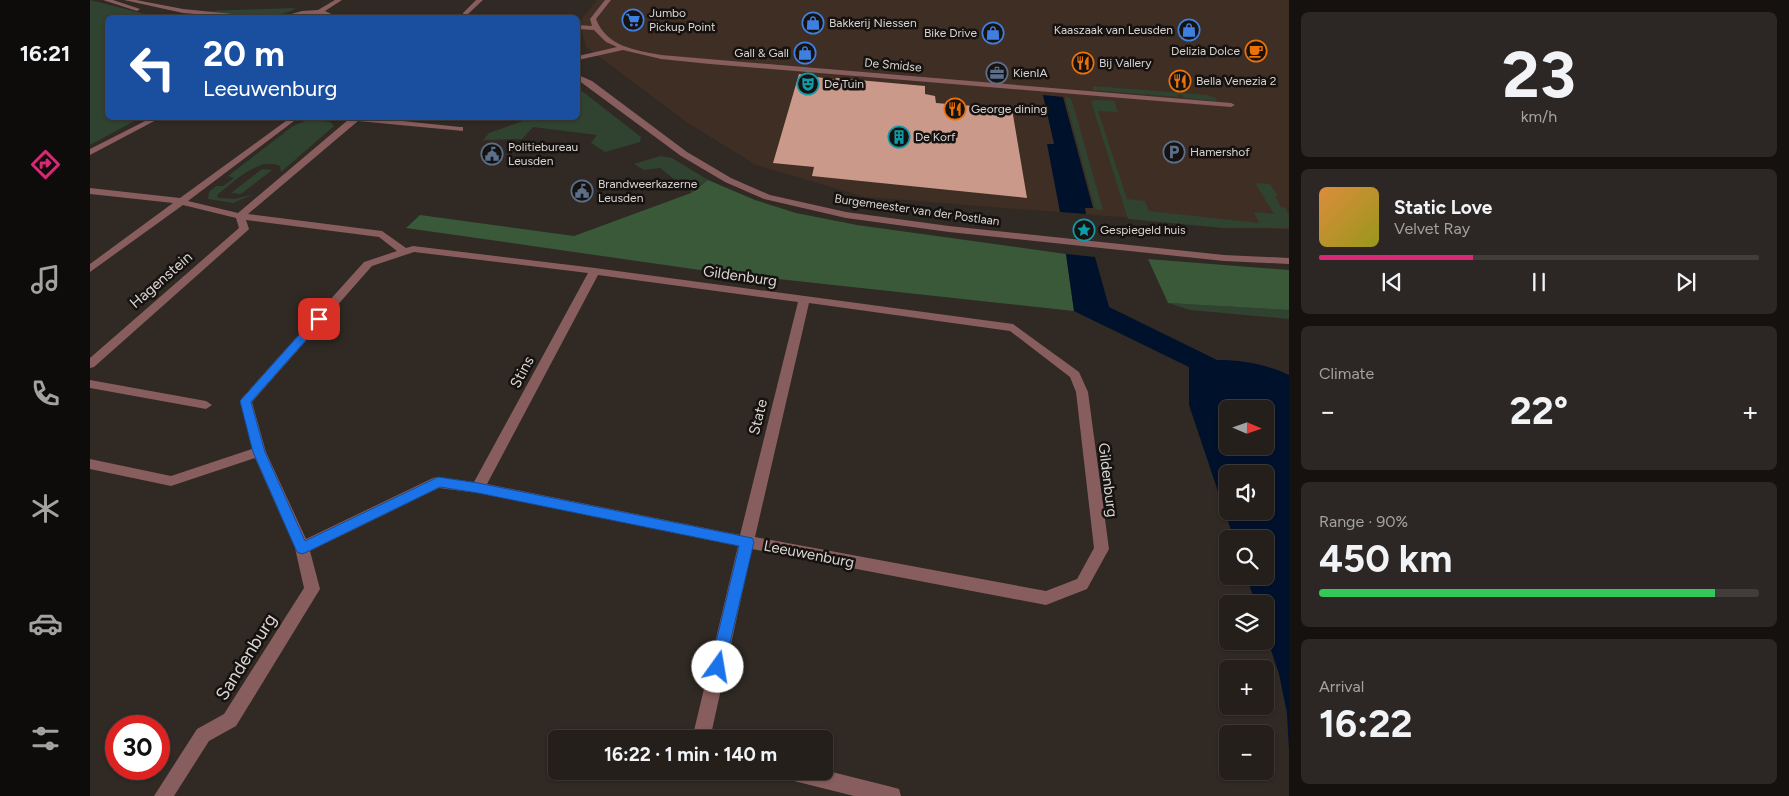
<!DOCTYPE html>
<html lang="en">
<head>
<meta charset="utf-8">
<style>
  :root { --surface:#241f1b; --page:#2c2724; --text:#f1f3f6; --muted:#a3a2a3; --line:#413d3a; --accent:#db2777 }
  body { margin:0; font-family:Figtree,sans-serif; background:var(--page); color:var(--text); height:100vh; display:flex; flex-direction:column; font-size:19px; white-space:nowrap }
  * { box-sizing:border-box; margin:0 }
  p { font-size:16px; color:var(--muted) }
  .icon { flex:none; width:28px; height:28px; fill:none; stroke:currentColor; stroke-width:2; stroke-linecap:round; stroke-linejoin:round }
  .map { position:relative; flex:1; overflow:hidden }
  .panel { display:flex; flex-direction:column; gap:12px; padding:12px; background:#14110f; width:500px }
  .panel>* { flex:none }
  .hud { position:absolute; left:15px; top:15px; width:475px; height:105px; border-radius:8px; box-shadow:0 1px 4px #0004,0 0 0 1px var(--line); background:#1a4fa0; color:#fff; overflow:hidden }
  .needle { width:32px; rotate:92deg }
  .fabs { position:absolute; left:1129px; top:400px; display:grid; gap:10px }
  .fabs a { display:grid; place-items:center; width:55px; height:55px; border-radius:8px; background:var(--surface); box-shadow:0 1px 4px #0004,0 0 0 1px var(--line); font-size:25px }
  .speed { position:absolute; left:15px; top:715px; display:flex; gap:10px; font-size:25px; font-weight:700; text-align:center }
  .speed>* { display:grid; place-content:center; width:65px; height:65px; border-radius:50%; background:var(--surface); box-shadow:0 1px 4px #0004,0 0 0 1px var(--line); line-height:1 }
  .speed .limit { border:8px solid #d22; background:#fff; color:#111 }
  .pin { position:absolute; display:grid; place-items:center; width:42px; height:42px; color:#fff; margin:-21px; border-radius:10px; box-shadow:0 2px 8px #0006 }
  .me { position:absolute; width:55px; margin:-28px; rotate:13deg; stroke-linejoin:round; filter:drop-shadow(0 0 4px #0008) }
  .turn { display:flex; align-items:center; gap:18px; height:105px; padding:0 15px; font-size:22px }
  .turn .icon { width:65px; height:65px; stroke-width:2.5 }
  .turn b { display:block; font-size:35px; line-height:42px }
  .big { font-size:38px; font-weight:700; line-height:1.1 }
  .panel .tile { flex:1; display:flex; flex-direction:column; justify-content:center; gap:8px; min-width:0; padding:0 18px; border-radius:8px; background:var(--page) }
  .panel .dial { align-items:center; gap:0 }
  .dial b { font-size:65px; line-height:1 }
  .song { display:flex; align-items:center; gap:15px }
  .cover { width:60px; height:60px; border-radius:8px; background:linear-gradient(135deg,hsl(30 70% 55%),hsl(60 70% 35%)) }
  .played { height:5px; border-radius:2px; background:linear-gradient(90deg,var(--accent) 35%,var(--line) 35%) }
  .keys { display:flex; justify-content:space-around; direction:ltr }
  .heat { display:flex; justify-content:space-between; align-items:center; font-size:28px; direction:ltr }
  .charge { height:8px; border-radius:4px; background:linear-gradient(90deg,#34c759 90%,var(--line) 0) }
  .trip { position:absolute; left:458px; top:730px; width:285px; height:50px; border-radius:8px; background:var(--surface); box-shadow:0 1px 4px #0004,0 0 0 1px var(--line); font-weight:700; line-height:50px; text-align:center }
  main { display:flex; flex:1; min-height:0 }
  .dock { display:flex; flex-direction:column; width:90px; justify-content:space-around; align-items:center; background:#0e0c0b; color:var(--muted) }
  .dock .icon { width:35px; height:35px }
  .dock .current { color:var(--accent) }
  .dock b { font-size:22px; color:var(--text) }
  .map>svg:first-child { display:block }
</style>
</head>
<body>
<main>
<nav class="dock">
<b>16:21</b>
<svg class="icon current" aria-label="directions" viewBox="0 0 24 24"><path d="M12 3l9 9-9 9-9-9zM9 14v-3h6M13 9l2 2-2 2"/></svg>
<svg class="icon" aria-label="music" viewBox="0 0 24 24"><path d="M9 18V5l10-2v13"/><circle cx="6" cy="18" r="3"/><circle cx="16" cy="16" r="3"/></svg>
<svg class="icon" aria-label="phone" viewBox="0 0 24 24"><path d="M5 4h4l2 5-3 2q2 4 5 5l2-3 5 2v4C11 20 4 13 5 4z"/></svg>
<svg class="icon" aria-label="climate" viewBox="0 0 24 24"><path d="M12 3v18M4 7l16 10M4 17L20 7"/></svg>
<svg class="icon" aria-label="car" viewBox="0 0 24 24"><path d="M5 17H2v-5l4-1 3-4h7l3 4 3 1v5h-3M9 17h6M6 11h13"/><circle cx="7" cy="17" r="2"/><circle cx="17" cy="17" r="2"/></svg>
<svg class="icon" aria-label="filters" viewBox="0 0 24 24"><path d="M4 7h16M4 17h16"/><circle cx="9" cy="7" r="2"/><circle cx="15" cy="17" r="2"/></svg>
</nav>
<div class="map">
<svg width="1199" height="796" viewBox="0 0 1199 796">
  <rect width="100%" height="100%" fill="#302924"/>
  <path fill="#3f2e24" d="M 507,0 L 1199,0 L 1199,230 L 775,197 L 666,165 L 596,122 L 496,47 L 489,22 Z"/>
  <g fill="#304330">
    <path d="M 0,0 L 67,17 L 18,18 L 18,118 L 50,118 L 0,145 Z"/>
    <path d="M 205,8 C 193,21 136,13 118,11 Z"/>
    <path d="M 1003,86 L 1117,95 L 1125,98 L 1127,101 L 1093,98 L 1092,95 L 1087,94 L 1088,97 L 1003,90 Z"/>
    <path d="M 488,88 L 551,137 L 550,142 L 515,152 L 501,143 L 507,135 L 443,127 L 432,139 L 393,140 L 399,133 L 442,118 L 488,118 Z"/>
    <path d="M 975,97 L 978,97 L 982,101 L 1013,210 L 1005,209 Z"/>
    <path d="M 1007,100 L 1024,101 L 1028,112 L 1008,111 L 1037,199 L 1055,201 L 1059,211 L 1169,223 L 1164,212 L 1184,214 L 1165,183 L 1180,184 L 1188,196 L 1185,196 L 1191,207 L 1195,208 L 1199,215 L 1199,228 L 1133,228 L 1038,219 L 1001,101 Z"/>
    <path d="M 226,120 L 240,122 L 244,126 L 191,172 L 190,166 C 168,156 143,183 127,195 L 128,198 L 145,199 L 164,194 L 143,203 L 118,199 L 119,192 L 126,186 L 133,186 L 144,178 L 138,176 L 203,126 L 215,121 Z"/>
    <path d="M 570,156 L 582,158 L 618,180 L 601,192 L 570,168 L 554,170 L 544,164 Z"/>
    <path d="M 172,169 L 182,170 L 151,194 L 141,193 Z"/>
    <path d="M 1078,303 L 1199,310 L 1199,319 L 1100,310 Z"/>
  </g>
  <g fill="#395939">
    <path d="M 618,180 L 665,200 L 706,213 L 767,225 L 976,254 L 984,311 L 624,272 L 316,228 L 330,215 L 484,236 L 601,193 Z"/>
    <path d="M 1058,259 L 1199,270 L 1199,310 L 1078,303 Z"/>
  </g>
  <g fill="#00112c" fill-rule="evenodd">
    <path d="M 953,95 L 973,97 L 1003,208 L 995,208 L 996,214 L 970,212 L 957,144 L 964,144 Z"/>
    <path d="M 976,254 L 1005,257 L 1019,307 L 1127,360 C 1153,360 1175,364 1199,375 L 1199,750 L 1197,713 L 1189,674 L 1175,632 L 1175,604 L 1166,604 L 1156,576 L 1175,576 L 1175,539 L 1144,539 L 1099,405 L 1099,367 L 984,311 ZM 1138,409 L 1175,409 L 1175,446 L 1138,446 ZM 1138,474 L 1175,474 L 1175,511 L 1138,511 Z"/>
  </g>
  <path fill="#cb998a" d="M 709,74 L 745,80 L 746,78 L 835,86 L 835,94 L 845,96 L 846,103 L 922,109 L 937,198 L 722,176 L 724,167 L 683,163 Z"/>
  <g fill="none" stroke-linecap="round" stroke-linejoin="round">
    <g fill="#885d5d" fill-rule="evenodd">
      <path d="M 13,0 L 23,0 L 50,9 L 47,11 Z"/>
      <path d="M 34,0 L 46,0 L 93,9 L 184,18 L 151,18 L 93,13 Z"/>
      <path d="M 245,0 L 252,0 L 235,11 L 250,18 L 219,14 L 187,18 L 212,11 L 228,10 Z"/>
      <path d="M 386,0 L 393,0 L 378,14 L 381,18 L 374,18 L 373,13 Z"/>
      <path d="M 515,0 L 521,0 L 506,19 C 517,47 545,50 571,55 L 1141,103 L 1145,105 L 1141,107 L 620,64 L 571,59 L 533,50 L 488,60 L 488,56 L 527,47 L 516,42 L 504,30 L 488,29 L 488,25 L 502,26 L 500,19 Z"/>
      <path d="M 488,75 L 502,81 L 597,152 L 641,178 L 680,195 L 756,212 L 859,226 L 1134,255 L 1199,258 L 1199,264 L 1134,261 L 859,232 L 756,218 L 674,199 L 635,182 L 591,156 L 488,80 Z"/>
      <path d="M 61,118 L 70,118 L 0,155 L 0,149 Z"/>
      <path d="M 200,118 L 208,118 L 98,201 L 148,213 L 258,120 L 254,118 L 284,118 L 370,127 L 373,127 L 373,131 L 268,121 L 158,214 L 292,231 L 316,248 L 323,246 L 505,268 L 923,324 L 989,372 L 998,392 L 1019,549 L 997,589 L 956,605 L 662,549 L 620,739 L 602,739 L 648,546 L 388,493 L 349,488 L 220,551 L 230,589 L 146,726 L 119,741 L 84,796 L 64,796 L 107,729 L 134,714 L 214,588 L 205,548 L 165,458 L 81,486 L 0,469 L 0,459 L 81,476 L 162,449 L 150,401 L 152,398 L 274,262 L 307,251 L 289,237 L 156,220 L 159,229 L 157,231 L 4,367 L 0,368 L 0,358 L 149,228 L 146,218 L 93,205 L 0,272 L 0,264 L 83,203 L 0,194 L 0,188 L 90,198 ZM 324,252 L 498,273 L 384,482 L 348,477 L 343,478 L 216,539 L 176,452 L 162,402 L 282,266 ZM 508,275 L 708,302 L 650,535 L 397,484 ZM 719,303 L 920,331 L 980,377 L 986,392 L 1004,548 L 987,579 L 956,591 L 665,537 Z"/>
      <path d="M 0,380 L 116,401 L 122,405 L 116,409 L 0,388 Z"/>
      <path d="M 734,770 L 802,787 L 809,789 L 811,796 L 764,796 L 700,780 L 693,778 L 691,771 Z"/>
    </g>
  </g>
  <path fill="#1a73e8" stroke="#114b97" d="M 229,315 L 233,316 L 233,321 L 161,402 L 175,452 L 215,541 L 344,479 L 348,477 L 388,483 L 657,537 L 662,538 L 664,542 L 633,672 L 628,675 L 622,672 L 620,667 L 649,546 L 388,493 L 350,487 L 217,552 L 212,554 L 207,552 L 163,452 L 150,401 L 226,316 Z"/>
  <defs>
    <g id="supermarket-ring" transform="scale(1.125)"><circle r="9.5" fill="#161210" stroke="#3f7fe0" stroke-width="1.5"/><path d="M-6-5.5h2.5l.6 2H6L4.5 2H-2.5L-4.4-4H-6ZM-1.5 3.2a1.3 1.3 0 1 0 .1 0ZM3 3.2a1.3 1.3 0 1 0 .1 0Z" fill="#3f7fe0"/></g>
    <g id="shop-ring" transform="scale(1.125)"><circle r="9.5" fill="#161210" stroke="#3f7fe0" stroke-width="1.5"/><path d="M-5-2.5h2.3a2.7 3.5 0 0 1 5.4 0H5L5.5 6h-11ZM-1.5-2.5h3a1.5 2.3 0 0 0-3 0Z" fill="#3f7fe0"/></g>
    <g id="cafe-ring" transform="scale(1.125)"><circle r="9.5" fill="#161210" stroke="#e8710a" stroke-width="1.5"/><path d="M-5.5-4.5H6V0H3Q3 3.5 0 3.5H-2.5Q-5.5 3.5-5.5 0ZM3-3.2v2h1.7v-2ZM-6 4.5H4V6H-6Z" fill="#e8710a"/></g>
    <g id="restaurant-ring" transform="scale(1.125)"><circle r="9.5" fill="#161210" stroke="#e8710a" stroke-width="1.5"/><path d="M-5-6h1v4h1v-4h1v4h1v-4h1v5L-1.5 .5V6h-2V.5L-5-1ZM5-6V6H3V1.5H1.5Q1.5-4 5-6Z" fill="#e8710a"/></g>
    <g id="office-ring" transform="scale(1.125)"><circle r="9.5" fill="#161210" stroke="#5c6f8a" stroke-width="1.5"/><path d="M-6-3h4V-5.5h4V-3h4V5H-6ZM-1-4.5V-3h2v-1.5ZM-6 0V1H6V0Z" fill="#5c6f8a"/></g>
    <g id="theatre-ring" transform="scale(1.125)"><circle r="9.5" fill="#161210" stroke="#0f9aa8" stroke-width="1.5"/><path d="M-5-5.5Q0-4 5-5.5V0Q5 5 0 6Q-5 5-5 0ZM-3.3-2.5H-1v1.5H-3.3ZM1-2.5H3.3v1.5H1ZM-2.8 1Q0 5.5 2.8 1Z" fill="#0f9aa8"/></g>
    <g id="building-ring" transform="scale(1.125)"><circle r="9.5" fill="#161210" stroke="#0f9aa8" stroke-width="1.5"/><path d="M-4-6H4V6H1V3H-1V6H-4ZM-2.5-4.3h1.7v1.8h-1.7ZM.8-4.3h1.7v1.8H.8ZM-2.5-1h1.7V.8h-1.7ZM.8-1h1.7V.8H.8Z" fill="#0f9aa8"/></g>
    <g id="parking-ring" transform="scale(1.125)"><circle r="9.5" fill="#161210" stroke="#5c6f8a" stroke-width="1.5"/><path d="M-3.5-5.5H1a3.5 3.5 0 0 1 0 7H-1V5.5H-3.5ZM-1-3.4V-.6H.8a1.4 1.4 0 0 0 0-2.8Z" fill="#5c6f8a"/></g>
    <g id="civic-ring" transform="scale(1.125)"><circle r="9.5" fill="#161210" stroke="#5c6f8a" stroke-width="1.5"/><path d="M-.6-6.5H3V-4.5H.6V-3L4-1V1h2V6H-6V1h2V-1L-.6-3ZM-1.2 2.5V6h2.4V2.5Z" fill="#5c6f8a"/></g>
    <g id="sight-ring" transform="scale(1.125)"><circle r="9.5" fill="#161210" stroke="#0f9aa8" stroke-width="1.5"/><path d="M0-6L1.8-2.2L6-1.7L2.9 1.2L3.7 5.4L0 3.3L-3.7 5.4L-2.9 1.2L-6-1.7L-1.8-2.2Z" fill="#0f9aa8"/></g>
  </defs>
  <g fill-rule="evenodd">
    <use href="#supermarket-ring" x="543" y="20"/>
    <use href="#shop-ring" x="723" y="23"/>
    <use href="#shop-ring" x="1099" y="30"/>
    <use href="#shop-ring" x="903" y="33"/>
    <use href="#cafe-ring" x="1166" y="51"/>
    <use href="#shop-ring" x="715" y="53"/>
    <use href="#restaurant-ring" x="993" y="63"/>
    <use href="#office-ring" x="907" y="73"/>
    <use href="#restaurant-ring" x="1090" y="81"/>
    <use href="#theatre-ring" x="718" y="84"/>
    <use href="#restaurant-ring" x="865" y="109"/>
    <use href="#building-ring" x="809" y="137"/>
    <use href="#parking-ring" x="1084" y="152"/>
    <use href="#civic-ring" x="402" y="154"/>
    <use href="#civic-ring" x="492" y="191"/>
    <use href="#sight-ring" x="994" y="230"/>
  </g>
  <g text-anchor="middle" stroke-width="5" stroke-linejoin="round" paint-order="stroke">
    <g font-size="12" fill="#dad5d2" stroke="#161210" text-anchor="start">
      <text x="559" y="17">Jumbo<tspan x="559" dy="14">Pickup Point</tspan></text>
      <text x="739" y="27">Bakkerij Niessen</text>
      <text x="1083" y="34" text-anchor="end">Kaaszaak van Leusden</text>
      <text x="887" y="37" text-anchor="end">Bike Drive</text>
      <text x="1150" y="55" text-anchor="end">Delizia Dolce</text>
      <text x="699" y="57" text-anchor="end">Gall &amp; Gall</text>
      <text x="1009" y="67">Bij Vallery</text>
      <text x="923" y="77">KienIA</text>
      <text x="1106" y="85">Bella Venezia 2</text>
      <text x="734" y="88">De Tuin</text>
      <text x="881" y="113">George dining</text>
      <text x="825" y="141">De Korf</text>
      <text x="418" y="151">Politiebureau<tspan x="418" dy="14">Leusden</tspan></text>
      <text x="1100" y="156">Hamershof</text>
      <text x="508" y="188">Brandweerkazerne<tspan x="508" dy="14">Leusden</tspan></text>
      <text x="1010" y="234">Gespiegeld huis</text>
    </g>
    <g font-size="12" fill="#dad5d2" stroke="#161210">
      <text transform="translate(803 65) rotate(5)" y="4">De Smidse</text>
      <text transform="translate(827 210) rotate(8)" y="4">Burgemeester van der Postlaan</text>
    </g>
    <g font-size="15" fill="#dad5d2" stroke="#161210">
      <text transform="translate(650 276) rotate(8)" y="5">Gildenburg</text>
      <text transform="translate(71 280) rotate(-41)" y="5">Hagenstein</text>
      <text transform="translate(432 372) rotate(-62)" y="5">Stins</text>
      <text transform="translate(668 417) rotate(-76)" y="5">State</text>
      <text transform="translate(1018 480) rotate(83)" y="5">Gildenburg</text>
      <text transform="translate(719 554) rotate(11)" y="5">Leeuwenburg</text>
    </g>
    <g font-size="18" fill="#dad5d2" stroke="#161210">
      <text transform="translate(156 657) rotate(-58)" y="6">Sandenburg</text>
    </g>
  </g>
</svg>
<div class="fabs">
<a><svg class="needle" viewBox="-14 -14 28 28"><path d="M0-13l5 13h-10z" fill="#e53935"/><path d="M0 13l5-13h-10z" fill="#a3a2a3"/></svg></a>
<a><svg class="icon" aria-label="sound" viewBox="0 0 24 24"><path d="M4 9h4l5-4v14l-5-4H4zM17 9q2 3 0 6"/></svg></a>
<a><svg class="icon" aria-label="search" viewBox="0 0 24 24"><circle cx="10" cy="10" r="6"/><path d="M15 15l6 6"/></svg></a>
<a><svg class="icon" aria-label="layers" viewBox="0 0 24 24"><path d="M12 4l9 5-9 5-9-5zM3 14l9 5 9-5"/></svg></a>
<a>+</a>
<a>−</a>
</div>
<div class="speed"><div class="limit">30</div></div>
<div class="pin" style="left:229px;top:319px;background:#d93025"><svg class="icon" aria-label="arrive" viewBox="0 0 24 24"><path d="M6 21V4h12l-3 4 3 4H6"/></svg></div>
<svg class="me" style="left:628px;top:667px" viewBox="-20 -20 40 40"><circle r="19" fill="#fff"/><path d="M0-13L10 11 0 6-10 11z" fill="#1a73e8"/></svg>
<div class="trip">16:22 · 1 min · 140 m</div>
<div class="hud">
<div class="turn"><svg class="icon" aria-label="left" viewBox="0 0 24 24"><path d="M17 20v-9H6M10 6l-5 5 5 5"/></svg><div><b>20 m</b>Leeuwenburg</div></div>
</div>
</div>
<section class="panel">
<div class="tile dial"><b>23</b><p>km/h</p></div>
<div class="tile">
<div class="song"><i class="cover"></i><div><b>Static Love</b><p>Velvet Ray</p></div></div>
<div class="played"></div>
<div class="keys"><svg class="icon" aria-label="previous" viewBox="0 0 24 24"><path d="M18 5L8 12l10 7zM5 5v14"/></svg><svg class="icon" aria-label="pause" viewBox="0 0 24 24"><path d="M8 5v14M16 5v14"/></svg><svg class="icon" aria-label="next" viewBox="0 0 24 24"><path d="M6 5l10 7-10 7zM19 5v14"/></svg></div>
</div>
<div class="tile"><p>Climate</p>
<div class="heat"><a>−</a><b class="big">22°</b><a>+</a></div>
</div>
<div class="tile"><p>Range · 90%</p><b class="big">450 km</b><div class="charge"></div></div>
<div class="tile"><p>Arrival</p><b class="big">16:22</b></div>
</section>
</main>
</body>
</html>
